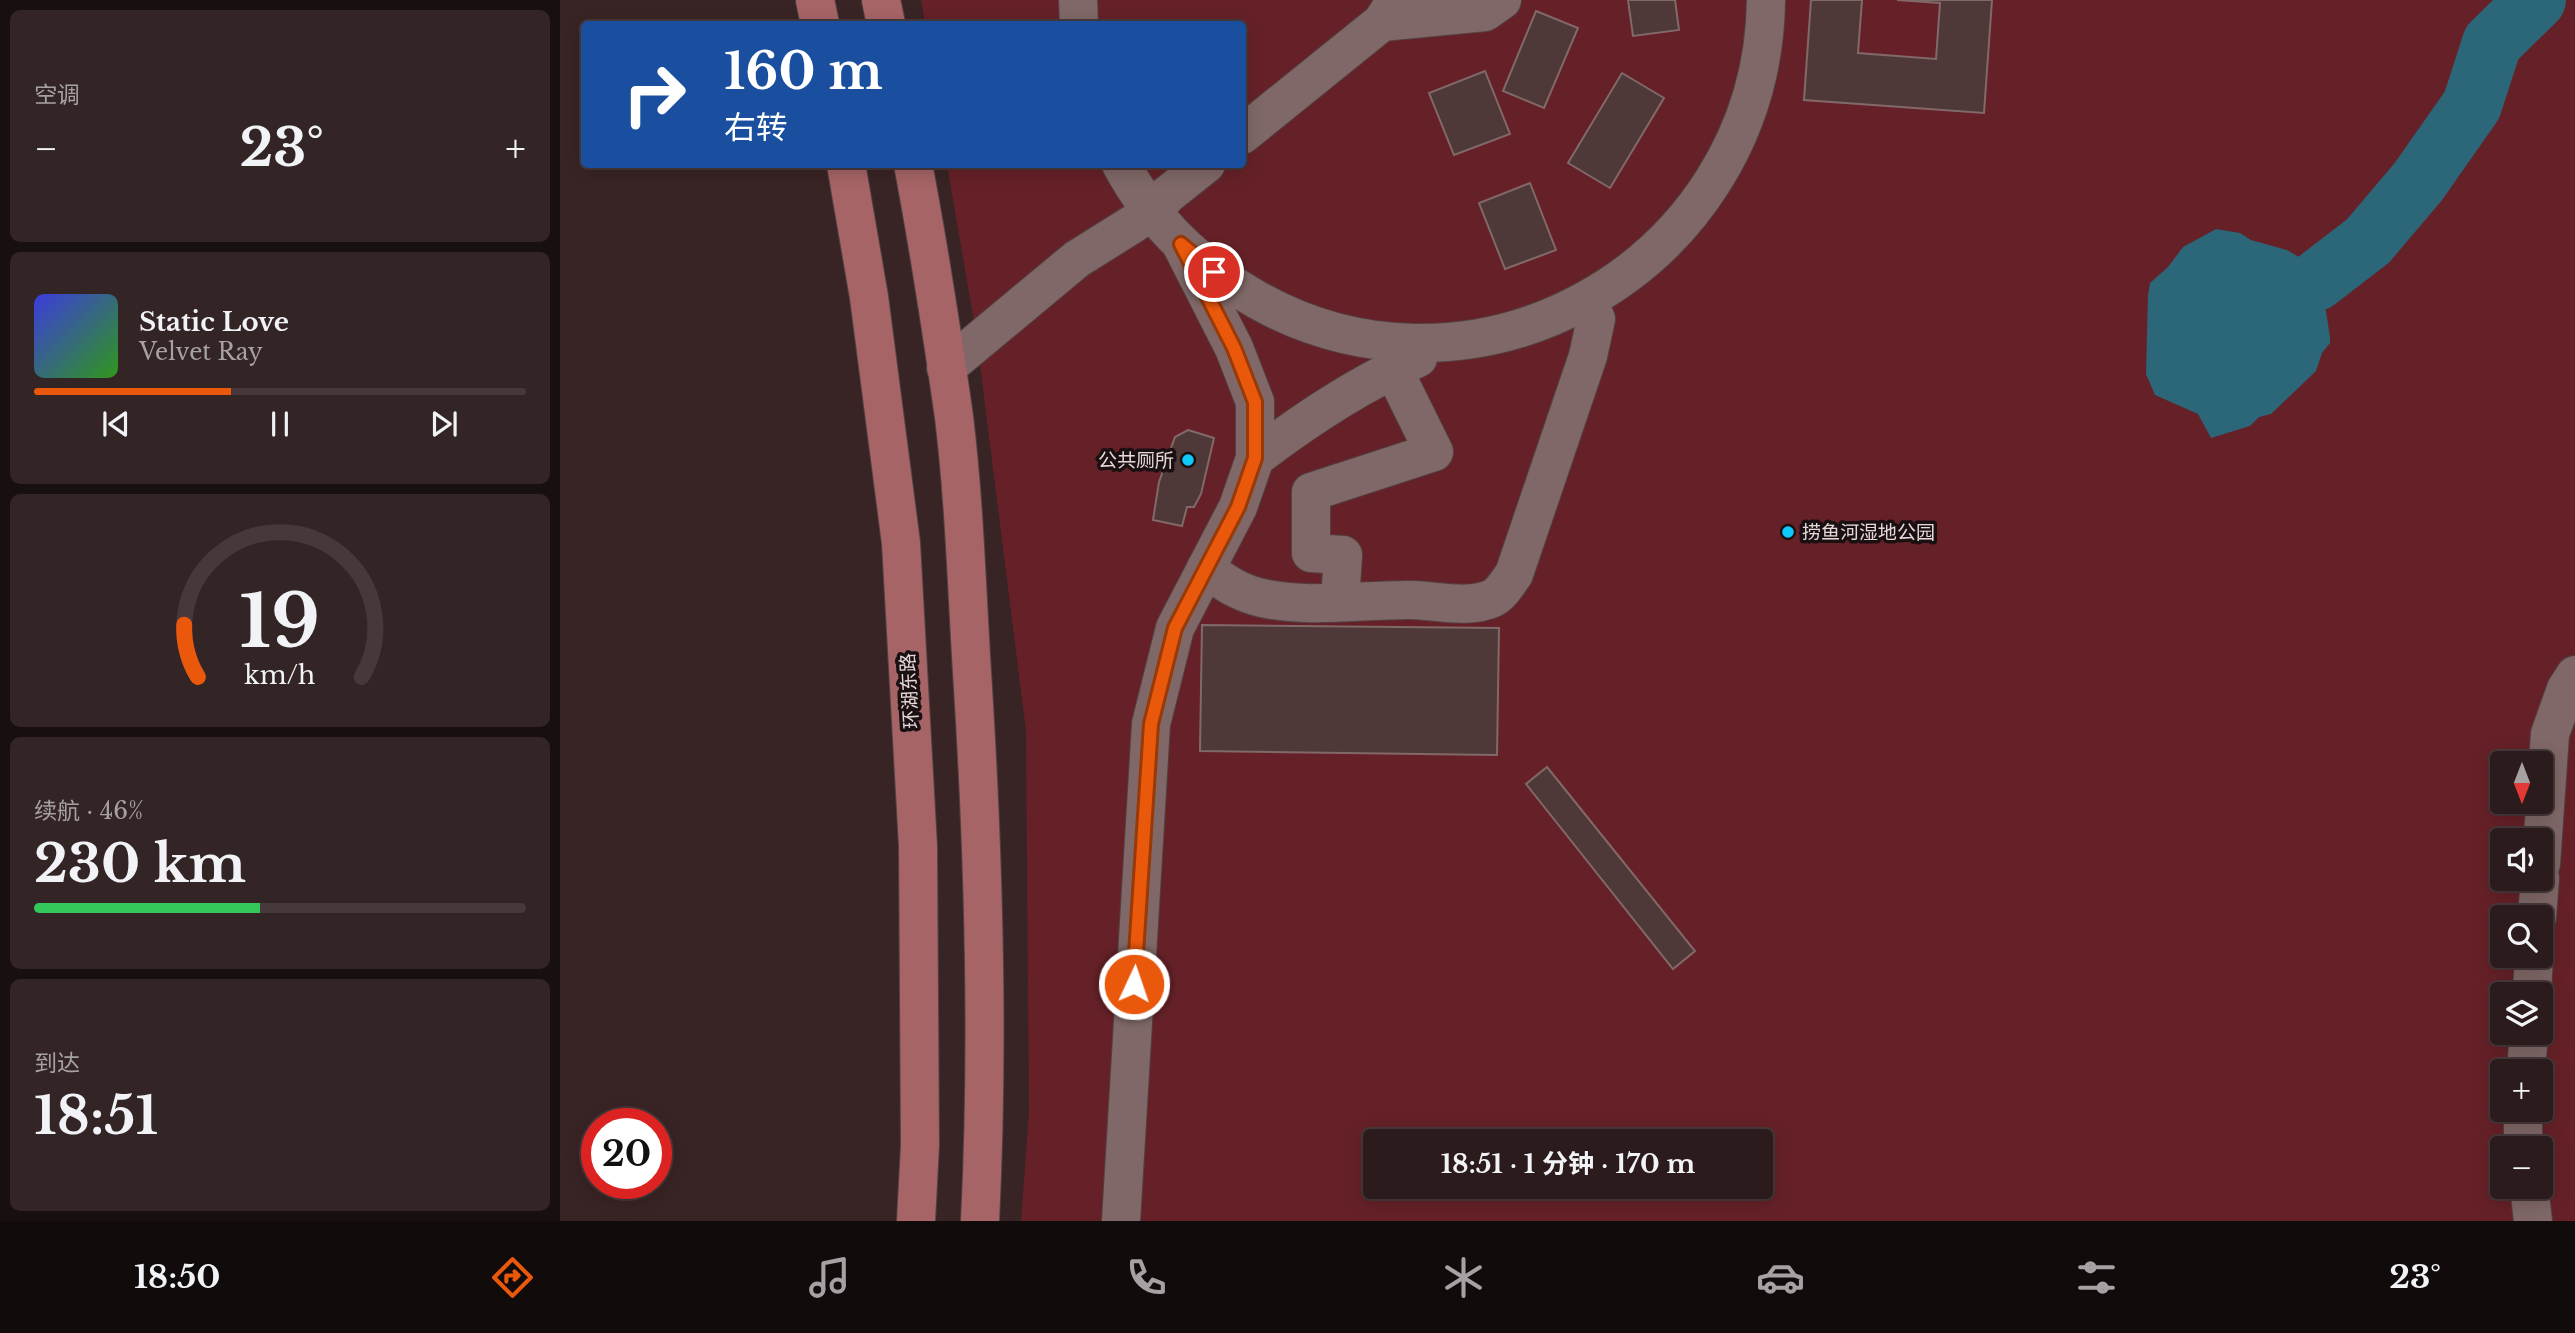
<!DOCTYPE html>
<html lang="zh">
<head>
<meta charset="utf-8">
<style>
  :root { --surface:#2b1b1c; --page:#332425; --text:#f1f3f6; --muted:#a6a1a3; --line:#47393b; --accent:#ea580c }
  body { margin:0; font-family:"Libre Baskerville","Noto Sans SC",serif; background:var(--page); color:var(--text); height:100vh; display:flex; flex-direction:column; font-size:26px; white-space:nowrap }
  * { box-sizing:border-box; margin:0 }
  p { font-size:23px; color:var(--muted) }
  .icon { flex:none; width:38px; height:38px; fill:none; stroke:currentColor; stroke-width:2; stroke-linecap:round; stroke-linejoin:round }
  .map { position:relative; flex:1; overflow:hidden }
  .panel { display:flex; flex-direction:column; gap:10px; padding:10px; background:#180f0f; width:560px }
  .panel>* { flex:none }
  .top-card { position:absolute; left:21px; top:21px; width:665px; height:147px; border-radius:7px; box-shadow:0 4px 18px #0003,0 0 0 2px var(--line); background:#1a4fa0; color:#fff; overflow:hidden }
  .needle { width:46px; rotate:180deg }
  .tools { position:absolute; left:1930px; top:751px; display:grid; gap:14px }
  .tools a { display:grid; place-items:center; width:63px; height:63px; border-radius:7px; background:var(--surface); box-shadow:0 4px 18px #0003,0 0 0 2px var(--line); font-size:35px }
  .speed { position:absolute; left:21px; top:1108px; display:flex; gap:14px; font-size:35px; font-weight:700; text-align:center }
  .speed>* { display:grid; place-content:center; width:91px; height:91px; border-radius:50%; background:var(--surface); box-shadow:0 4px 18px #0003,0 0 0 2px var(--line); line-height:1 }
  .speed .limit { border:10px solid #d22; background:#fff; color:#111 }
  .pin { position:absolute; display:grid; place-items:center; width:60px; height:60px; color:#fff; margin:-30px; border:4px solid #fff; border-radius:50%; box-shadow:0 2px 7px #0007 }
  .me { position:absolute; width:77px; margin:-38px; rotate:3deg; stroke-linejoin:round; filter:drop-shadow(0 0 5px #0008) }
  .turn { display:flex; align-items:center; gap:24px; height:147px; padding:0 28px; font-size:32px }
  .turn .icon { width:91px; height:91px; stroke-width:2.5 }
  .turn b { display:block; font-size:49px; line-height:60px }
  .big { font-size:52px; font-weight:700; line-height:1.1 }
  .panel .tile { flex:1; display:flex; flex-direction:column; justify-content:center; gap:10px; min-width:0; padding:0 24px; border-radius:10px; background:var(--page) }
  .panel .dial { align-items:center; gap:0 }
  .dial svg { height:182px; overflow:visible; fill:none; stroke:var(--line); stroke-width:7; stroke-linecap:round; text-anchor:middle }
  .dial text { fill:var(--text); stroke:none }
  .song { display:flex; align-items:center; gap:21px }
  .cover { width:84px; height:84px; border-radius:10px; background:linear-gradient(135deg,hsl(240 70% 55%),hsl(110 70% 35%)) }
  .played { height:7px; border-radius:4px; background:linear-gradient(90deg,var(--accent) 40%,var(--line) 40%) }
  .keys { display:flex; justify-content:space-around; direction:ltr }
  .heat { display:flex; justify-content:space-between; align-items:center; font-size:38px; direction:ltr }
  .charge { height:10px; border-radius:5px; background:linear-gradient(90deg,#34c759 46%,var(--line) 0) }
  .trip { position:absolute; left:803px; top:1129px; width:410px; height:70px; border-radius:7px; background:var(--surface); box-shadow:0 4px 18px #0003,0 0 0 2px var(--line); font-weight:700; line-height:70px; text-align:center }
  .menu { display:flex; height:112px; justify-content:space-around; align-items:center; background:#110b0b; color:var(--muted) }
  .menu .icon { width:49px; height:49px }
  .menu .on { color:var(--accent) }
  .menu b { font-size:32px; color:var(--text) }
  main { display:flex; flex:1; min-height:0 }
  .map>svg:first-child { display:block }
</style>
</head>
<body>
<main>
<section class="panel">
<div class="tile"><p>空调</p>
<div class="heat"><a>−</a><b class="big">23°</b><a>+</a></div>
</div>
<div class="tile">
<div class="song"><i class="cover"></i><div><b>Static Love</b><p>Velvet Ray</p></div></div>
<div class="played"></div>
<div class="keys"><svg class="icon" aria-label="previous" viewBox="0 0 24 24"><path d="M18 5L8 12l10 7zM5 5v14"/></svg><svg class="icon" aria-label="pause" viewBox="0 0 24 24"><path d="M8 5v14M16 5v14"/></svg><svg class="icon" aria-label="next" viewBox="0 0 24 24"><path d="M6 5l10 7-10 7zM19 5v14"/></svg></div>
</div>
<div class="tile dial"><svg viewBox="0 0 100 80">
<path d="M14 69A42 42 0 1 1 86 69"/>
<path d="M14 69A42 42 0 0 1 8 46" stroke="#ea580c"/>
<text x="50" y="56" font-size="32" font-weight="700">19</text>
<text x="50" y="72" font-size="11">km/h</text>
</svg></div>
<div class="tile"><p>续航 · 46%</p><b class="big">230 km</b><div class="charge"></div></div>
<div class="tile"><p>到达</p><b class="big">18:51</b></div>
</section>
<div class="map">
<svg width="2015" height="1221" viewBox="0 0 2015 1221">
  <rect width="100%" height="100%" fill="#392425"/>
  <path fill="#662128" fill-rule="evenodd" d="M 361,0 L 2015,0 L 2015,1221 L 461,1221 L 469,1112 L 466,731 L 416,333 L 387,165 L 682,164 L 682,24 L 365,24 ZM 1942,763 L 1981,763 L 1981,802 L 1942,802 ZM 1942,840 L 1981,840 L 1981,878 L 1942,878 ZM 1942,917 L 1981,917 L 1981,956 L 1942,956 ZM 1942,994 L 1981,994 L 1981,1032 L 1942,1032 ZM 1942,1071 L 1981,1071 L 1981,1110 L 1942,1110 ZM 816,1141 L 1200,1141 L 1200,1186 L 816,1186 ZM 1942,1148 L 1981,1148 L 1981,1186 L 1942,1186 Z"/>
  <path fill="#2b6679" d="M 1656,229 L 1680,233 L 1691,240 L 1727,250 L 1749,263 L 1764,299 L 1770,337 L 1770,343 L 1762,353 L 1756,371 L 1711,414 L 1699,417 L 1690,426 L 1651,438 L 1638,414 L 1595,395 L 1586,374 L 1588,295 L 1590,283 L 1608,267 L 1623,247 Z"/>
  <g fill="none" stroke-linecap="round" stroke-linejoin="round">
    <path stroke="#2b6679" stroke-width="60" d="M 1756,281 L 1808,241 L 1858,182 L 1912,105 L 1932,43 L 1976,0"/>
  </g>
  <g fill="#4f3838" stroke="#816969" stroke-width="2">
    <path d="M 1068,0 L 1115,0 L 1119,30 L 1073,36 Z"/>
    <path d="M 1251,0 L 1302,0 L 1298,53 L 1376,59 L 1380,3 L 1337,0 L 1432,0 L 1424,113 L 1244,100 Z"/>
    <path d="M 976,11 L 1018,28 L 984,108 L 943,91 Z"/>
    <path d="M 925,71 L 950,134 L 894,155 L 869,93 Z"/>
    <path d="M 1062,73 L 1104,98 L 1050,188 L 1008,163 Z"/>
    <path d="M 970,183 L 996,250 L 945,269 L 919,203 Z"/>
    <path d="M 628,430 L 654,438 L 641,494 L 634,507 L 627,507 L 622,526 L 593,520 L 599,482 L 615,437 Z"/>
    <path d="M 642,625 L 939,628 L 937,755 L 640,751 Z"/>
    <path d="M 987,767 L 1135,951 L 1113,969 L 966,784 Z"/>
  </g>
  <g fill="none" stroke-linecap="round" stroke-linejoin="round">
    <g stroke="#534243" stroke-width="40">
      <g id="minor">
        <path d="M 518,0 L 519,24"/>
        <path d="M 822,22 L 925,12 L 942,0"/>
        <path d="M 682,135 L 822,22 L 836,0"/>
        <path d="M 561,164 C 588,215 629,256 676,287 C 903,436 1203,270 1206,0"/>
        <path d="M 386,368 L 517,259 L 592,212 L 607,195 L 646,164"/>
        <path d="M 695,458 C 746,419 799,384 858,358"/>
        <path d="M 646,568 C 664,583 680,593 702,598 C 751,609 804,599 853,600 C 877,601 910,609 933,598 C 942,593 948,582 954,574 L 1028,356 L 1036,319 L 1027,301"/>
        <path d="M 780,601 L 783,555 L 751,553 L 751,492 L 874,452 L 833,369"/>
        <path d="M 1981,864 L 1990,734 L 2006,689 L 2015,675"/>
        <path d="M 1977,917 L 1980,878"/>
        <path d="M 1972,994 L 1974,956"/>
        <path d="M 1966,1071 L 1969,1032"/>
        <path d="M 1963,1148 L 1963,1110"/>
        <path d="M 1969,1186 L 1973,1221"/>
        <path d="M 561,1221 L 591,724 L 615,628 L 678,507 L 695,458 L 695,402 L 674,348 L 621,244"/>
      </g>
    </g>
    <g stroke="#534243" stroke-width="40">
      <g id="major">
        <path d="M 255,0 L 260,24"/>
        <path d="M 321,0 L 326,24"/>
        <path d="M 286,164 L 309,297 L 341,543 L 358,846 L 360,1145 L 356,1221"/>
        <path d="M 353,164 C 369,248 382,333 394,417 C 405,507 407,598 413,688 C 424,865 429,1044 420,1221"/>
      </g>
    </g>
    <use href="#minor" stroke="#806868" stroke-width="38"/>
    <use href="#major" stroke="#a66467" stroke-width="38"/>
  </g>
  <g fill="none" stroke-linecap="round" stroke-linejoin="round">
    <g stroke="#983908" stroke-width="18">
      <path id="route" d="M 574,984 L 591,724 L 615,628 L 678,507 L 695,458 L 695,402 L 674,348 L 621,244 L 654,272"/>
    </g>
    <use href="#route" stroke="#ea580c" stroke-width="12"/>
  </g>
  <g fill="#0dcafa" stroke="#1a1011" stroke-width="2.5">
    <circle cx="628" cy="460" r="7"/>
    <circle cx="1228" cy="532" r="7"/>
  </g>
  <g text-anchor="middle" stroke-width="7" stroke-linejoin="round" paint-order="stroke">
    <g font-size="19" fill="#e6d8d8" stroke="#1a1011" text-anchor="end">
      <text x="614" y="467">公共厕所</text>
      <text x="1242" y="539" text-anchor="start">捞鱼河湿地公园</text>
    </g>
    <g font-size="19" fill="#e6d8d8" stroke="#1a1011">
      <text transform="translate(349 691) rotate(-93)" y="7">环湖东路</text>
    </g>
  </g>
</svg>
<div class="tools">
<a><svg class="needle" viewBox="-14 -14 28 28"><path d="M0-13l5 13h-10z" fill="#e53935"/><path d="M0 13l5-13h-10z" fill="#a6a1a3"/></svg></a>
<a><svg class="icon" aria-label="sound" viewBox="0 0 24 24"><path d="M4 9h4l5-4v14l-5-4H4zM17 9q2 3 0 6"/></svg></a>
<a><svg class="icon" aria-label="search" viewBox="0 0 24 24"><circle cx="10" cy="10" r="6"/><path d="M15 15l6 6"/></svg></a>
<a><svg class="icon" aria-label="layers" viewBox="0 0 24 24"><path d="M12 4l9 5-9 5-9-5zM3 14l9 5 9-5"/></svg></a>
<a>+</a>
<a>−</a>
</div>
<div class="speed"><div class="limit">20</div></div>
<div class="pin" style="left:654px;top:272px;background:#d93025"><svg class="icon" aria-label="arrive" viewBox="0 0 24 24"><path d="M6 21V4h12l-3 4 3 4H6"/></svg></div>
<svg class="me" style="left:574px;top:984px" viewBox="-20 -20 40 40"><circle r="17" fill="#ea580c" stroke="#fff" stroke-width="3"/><path d="M0-11L8 9 0 5-8 9z" fill="#fff"/></svg>
<div class="trip">18:51 · 1 分钟 · 170 m</div>
<div class="top-card">
<div class="turn"><svg class="icon" aria-label="right" viewBox="0 0 24 24"><path d="M7 20v-9h11M14 6l5 5-5 5"/></svg><div><b>160 m</b>右转</div></div>
</div>
</div>
</main>
<nav class="menu">
<b>18:50</b>
<svg class="icon on" aria-label="directions" viewBox="0 0 24 24"><path d="M12 3l9 9-9 9-9-9zM9 14v-3h6M13 9l2 2-2 2"/></svg>
<svg class="icon" aria-label="music" viewBox="0 0 24 24"><path d="M9 18V5l10-2v13"/><circle cx="6" cy="18" r="3"/><circle cx="16" cy="16" r="3"/></svg>
<svg class="icon" aria-label="phone" viewBox="0 0 24 24"><path d="M5 4h4l2 5-3 2q2 4 5 5l2-3 5 2v4C11 20 4 13 5 4z"/></svg>
<svg class="icon" aria-label="climate" viewBox="0 0 24 24"><path d="M12 3v18M4 7l16 10M4 17L20 7"/></svg>
<svg class="icon" aria-label="car" viewBox="0 0 24 24"><path d="M5 17H2v-5l4-1 3-4h7l3 4 3 1v5h-3M9 17h6M6 11h13"/><circle cx="7" cy="17" r="2"/><circle cx="17" cy="17" r="2"/></svg>
<svg class="icon" aria-label="filters" viewBox="0 0 24 24"><path d="M4 7h16M4 17h16"/><circle cx="9" cy="7" r="2"/><circle cx="15" cy="17" r="2"/></svg>
<b>23°</b>
</nav>
</body>
</html>
